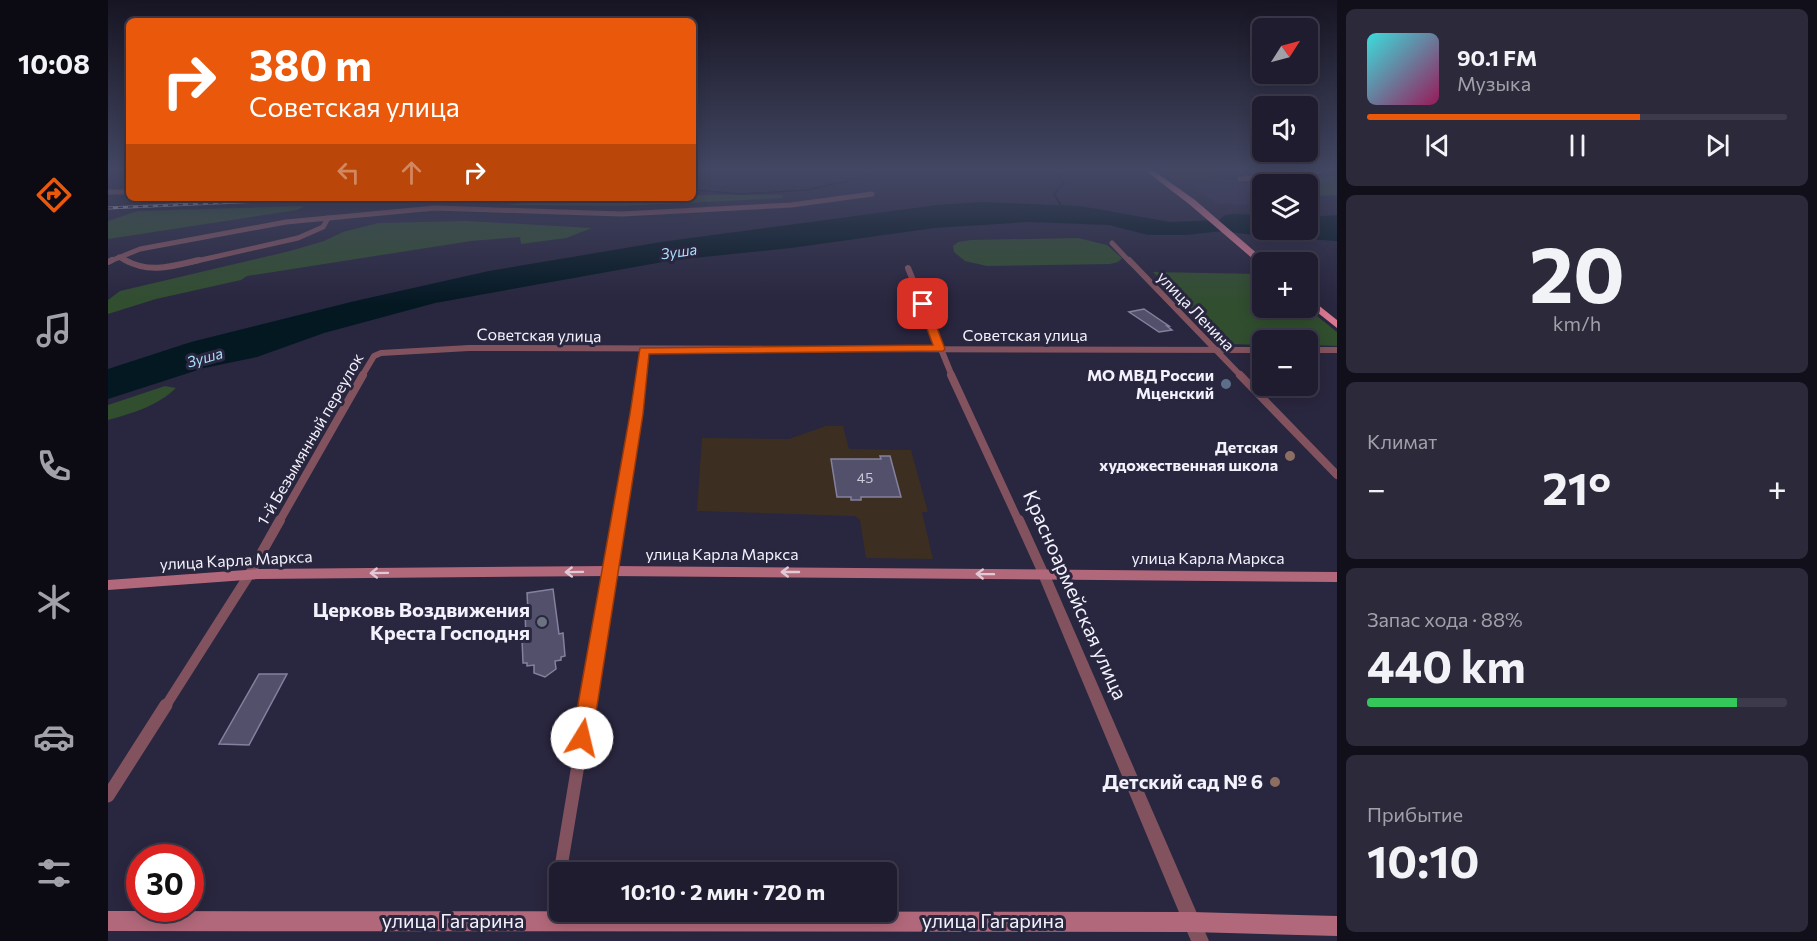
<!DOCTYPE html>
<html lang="ru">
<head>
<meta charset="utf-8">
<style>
  :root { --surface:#1f1c2f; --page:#2c293b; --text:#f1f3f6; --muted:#a1a1aa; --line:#3c3a4b; --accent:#ea580c }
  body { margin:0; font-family:Commissioner,sans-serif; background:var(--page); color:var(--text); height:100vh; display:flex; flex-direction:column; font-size:22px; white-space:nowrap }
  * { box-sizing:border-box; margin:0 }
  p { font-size:20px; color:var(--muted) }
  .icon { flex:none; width:33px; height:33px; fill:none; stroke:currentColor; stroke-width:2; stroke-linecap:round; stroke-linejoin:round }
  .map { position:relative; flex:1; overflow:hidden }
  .details { display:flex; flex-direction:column; gap:9px; padding:9px; background:#110f1a; width:480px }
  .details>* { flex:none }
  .banner { position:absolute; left:18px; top:18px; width:570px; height:183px; border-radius:9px; box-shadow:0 3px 15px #0003,0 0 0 2px var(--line); background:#ea580c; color:#fff; overflow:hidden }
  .needle { width:39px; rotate:54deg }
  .controls { position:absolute; left:1144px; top:18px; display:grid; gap:12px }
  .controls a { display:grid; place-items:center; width:66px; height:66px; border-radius:9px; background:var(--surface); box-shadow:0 3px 15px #0003,0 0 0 2px var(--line); font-size:30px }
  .speed { position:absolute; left:18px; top:844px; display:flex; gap:12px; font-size:30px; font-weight:700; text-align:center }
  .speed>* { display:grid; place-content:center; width:78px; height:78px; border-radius:50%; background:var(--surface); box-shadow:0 3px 15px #0003,0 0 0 2px var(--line); line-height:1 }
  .speed .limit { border:9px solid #d22; background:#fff; color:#111 }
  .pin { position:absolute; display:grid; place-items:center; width:51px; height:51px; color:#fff; margin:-26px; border-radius:12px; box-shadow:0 3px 9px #0006 }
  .me { position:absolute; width:66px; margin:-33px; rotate:9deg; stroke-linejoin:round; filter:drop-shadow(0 0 4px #0008) }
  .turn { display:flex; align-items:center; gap:21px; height:126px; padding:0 24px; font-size:27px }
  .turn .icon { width:78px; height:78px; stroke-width:2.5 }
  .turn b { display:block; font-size:42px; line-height:51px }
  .lanes { display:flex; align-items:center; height:57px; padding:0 24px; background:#0003; justify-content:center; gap:30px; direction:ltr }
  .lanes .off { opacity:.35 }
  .big { font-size:45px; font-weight:700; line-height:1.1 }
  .details .widget { flex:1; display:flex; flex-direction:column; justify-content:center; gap:9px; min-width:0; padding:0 21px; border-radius:9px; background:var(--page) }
  .details .dial { align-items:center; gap:0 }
  .dial b { font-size:78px; line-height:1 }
  .song { display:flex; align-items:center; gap:18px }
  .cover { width:72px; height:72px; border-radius:9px; background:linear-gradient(135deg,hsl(180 70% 55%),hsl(330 70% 35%)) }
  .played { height:6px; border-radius:3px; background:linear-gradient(90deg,var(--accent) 65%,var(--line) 65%) }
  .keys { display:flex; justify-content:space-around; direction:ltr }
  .heat { display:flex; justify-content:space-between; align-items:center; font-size:33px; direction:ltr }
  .charge { height:9px; border-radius:4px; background:linear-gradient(90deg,#34c759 88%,var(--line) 0) }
  .trip { position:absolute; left:441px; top:862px; width:348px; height:60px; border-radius:9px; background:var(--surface); box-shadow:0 3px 15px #0003,0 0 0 2px var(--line); font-weight:700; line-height:60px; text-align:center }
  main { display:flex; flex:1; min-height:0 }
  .tabs { display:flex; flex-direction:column; width:108px; justify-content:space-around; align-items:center; background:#0c0b13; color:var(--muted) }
  .tabs .icon { width:42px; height:42px }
  .tabs .on { color:var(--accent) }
  .tabs b { font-size:27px; color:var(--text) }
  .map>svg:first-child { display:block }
</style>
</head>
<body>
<main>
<nav class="tabs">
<b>10:08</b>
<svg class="icon on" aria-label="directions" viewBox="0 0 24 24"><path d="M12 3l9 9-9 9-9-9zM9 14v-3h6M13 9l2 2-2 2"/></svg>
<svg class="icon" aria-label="music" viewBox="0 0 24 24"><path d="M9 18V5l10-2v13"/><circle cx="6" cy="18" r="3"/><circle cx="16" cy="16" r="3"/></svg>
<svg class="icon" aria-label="phone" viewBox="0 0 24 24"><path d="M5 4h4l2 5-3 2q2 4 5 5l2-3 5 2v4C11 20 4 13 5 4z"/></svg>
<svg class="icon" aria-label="climate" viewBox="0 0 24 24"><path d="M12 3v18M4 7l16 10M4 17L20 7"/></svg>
<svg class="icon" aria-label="car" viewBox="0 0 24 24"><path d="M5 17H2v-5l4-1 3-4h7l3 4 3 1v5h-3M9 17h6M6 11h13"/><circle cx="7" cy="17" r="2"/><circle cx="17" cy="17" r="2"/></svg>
<svg class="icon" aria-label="filters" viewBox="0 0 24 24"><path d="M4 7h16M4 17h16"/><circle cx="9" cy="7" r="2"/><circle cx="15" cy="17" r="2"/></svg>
</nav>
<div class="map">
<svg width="1229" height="941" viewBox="0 0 1229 941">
  <rect width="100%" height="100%" fill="#29263f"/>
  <path fill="#312c4c" d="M 1128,180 L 1136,184 L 1162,182 L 1168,184 L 1155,184 L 1155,204 L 1141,205 L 1111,204 L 1080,185 Z"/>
  <path fill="#3f2c27" d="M 1055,171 L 1104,171 L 1117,178 L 1072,181 Z"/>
  <path fill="#3c2f21" d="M 718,426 L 735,426 L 741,449 L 803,450 L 820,512 L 814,512 L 825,559 L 758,558 L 752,520 L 747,516 L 589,511 L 594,438 L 681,439 Z"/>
  <g fill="#314e2f">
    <path d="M 1229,175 L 1229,195 L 1210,196 L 1200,193 L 1200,184 L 1197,184 L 1203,184 L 1209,178 Z"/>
    <path d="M 585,195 L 675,195 L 674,198 L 515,206 L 398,205 L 457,198 L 585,198 Z"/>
    <path d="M 196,206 L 189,210 L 0,239 L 0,221 L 29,211 Z"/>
    <path d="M 358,221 L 484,228 L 458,238 L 413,244 L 412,237 L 363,241 L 139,276 L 133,280 L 48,299 L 0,314 L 0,300 L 12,291 L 182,251 L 216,241 L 235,232 L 270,223 Z"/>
    <path d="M 970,238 L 999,245 L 1014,258 L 1010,262 L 1002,264 L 879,266 L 857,261 L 846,252 L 845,246 L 850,242 L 863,240 Z"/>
    <path d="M 1045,272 L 1155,274 L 1155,308 L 1199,308 L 1229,332 L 1229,346 L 1200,345 L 1200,340 L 1155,340 L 1155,345 L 1119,344 Z"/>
    <path d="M 57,386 L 68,388 C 51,405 23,414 0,420 L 0,405 Z"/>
  </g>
  <path fill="#041822" d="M 874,202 L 972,206 L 1062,222 L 1111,220 L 1117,215 L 1124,214 L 1155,215 L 1155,230 L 1200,230 L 1200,217 L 1229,215 L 1229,241 L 1161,237 L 1115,231 L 1078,235 L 1040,235 L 1001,225 L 921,222 L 826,228 L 683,248 L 566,260 L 327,303 L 216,333 L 149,357 L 96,368 L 0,399 L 0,369 L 83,342 L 247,301 L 381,271 L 553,242 L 829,205 Z"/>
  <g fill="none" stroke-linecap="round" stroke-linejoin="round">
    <g stroke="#041822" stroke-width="1.5">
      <path d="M 945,171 L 956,183 L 946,194 L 954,207"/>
      <path d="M 585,190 L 633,194 L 699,190 L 782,171"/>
    </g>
  </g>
  <g fill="#53506c" stroke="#84819f" stroke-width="1.5">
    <path d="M 1036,309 L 1061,326 L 1059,326 L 1064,330 L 1051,332 L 1021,312 Z"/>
    <path d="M 772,456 L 782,456 L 793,497 L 753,497 L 753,500 L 743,500 L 743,497 L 729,497 L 723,459 L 773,459 Z"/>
    <path d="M 445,589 L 451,634 L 455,633 L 457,656 L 453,657 L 453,660 L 447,661 L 448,669 L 437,677 L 426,673 L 426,665 L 419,666 L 419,663 L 415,663 L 414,639 L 418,639 L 417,611 L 420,611 L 419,593 Z"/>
    <path d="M 151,674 L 179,674 L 141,745 L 111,744 Z"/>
  </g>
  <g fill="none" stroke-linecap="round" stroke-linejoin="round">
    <g stroke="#82535e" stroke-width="5">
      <path d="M 1132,179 L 1213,171"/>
      <path d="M 0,192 L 21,192"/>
      <path d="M 1004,243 L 1022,262"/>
      <path d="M 11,257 L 20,262"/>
      <path d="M 0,262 L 32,249 L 178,222 L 327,208 L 514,214 L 683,205 L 764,194"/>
      <path d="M 84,262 L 190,238 L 215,227 L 220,218"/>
    </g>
    <g stroke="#82535e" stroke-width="6">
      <path d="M 17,260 C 42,274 65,266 91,260"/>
      <path d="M 1021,260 L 1133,376"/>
      <path d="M 0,262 L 4,260"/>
      <path d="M 800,268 L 844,376"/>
      <path d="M 1200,350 L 1229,350"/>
      <path d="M 254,376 L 266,356 L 273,353 L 361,348 L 1155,350"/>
      <path d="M 533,376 L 536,350"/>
    </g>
    <g stroke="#82535e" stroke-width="8">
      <path d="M 843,375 L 911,522"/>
      <path d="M 1132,375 L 1229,475"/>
      <path d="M 171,522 L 255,375"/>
      <path d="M 511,522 L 533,375"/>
    </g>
    <g stroke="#82535e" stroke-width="10">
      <path d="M 911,520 L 936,575"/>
      <path d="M 57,707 L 141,575 L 172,520"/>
      <path d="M 480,707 L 511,520"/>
    </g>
    <g stroke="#82535e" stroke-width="13">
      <path d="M 0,796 L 58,705"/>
      <path d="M 452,873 L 480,705"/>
      <path d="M 444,921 L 452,875"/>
    </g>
    <path fill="#82535e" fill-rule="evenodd" d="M 936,571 L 940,572 L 942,575 L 1101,941 L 1083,941 L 930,575 L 932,572 Z"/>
    <g fill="#b2687b" fill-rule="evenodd">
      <path d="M 502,566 L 1229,572 L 1229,582 L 502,576 L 150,579 L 0,590 L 0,580 L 150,569 Z"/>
      <path d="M 0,911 L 1084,912 L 1229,916 L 1229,936 L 1084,932 L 0,931 Z"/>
    </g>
    <g fill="#d87991" fill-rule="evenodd">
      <path d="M 1038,171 L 1046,171 L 1087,200 L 1159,262 L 1155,262 L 1155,266 L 1152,265 L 1081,204 Z"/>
      <path d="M 1200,297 L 1229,320 L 1229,328 L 1200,305 Z"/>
    </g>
    <g stroke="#b3b1c0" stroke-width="3">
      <path id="rail" d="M 0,208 L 217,198"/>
    </g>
    <use href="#rail" stroke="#29263f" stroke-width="1.5" stroke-dasharray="5" stroke-linecap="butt"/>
  </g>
  <defs><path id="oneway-shaft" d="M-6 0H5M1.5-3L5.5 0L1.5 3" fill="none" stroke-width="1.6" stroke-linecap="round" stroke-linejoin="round" transform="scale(1.5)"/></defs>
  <g stroke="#e0c9d5">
    <use href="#oneway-shaft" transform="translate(466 572) rotate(179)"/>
    <use href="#oneway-shaft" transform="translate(682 572) rotate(-180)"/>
    <use href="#oneway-shaft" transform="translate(271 573) rotate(179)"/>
    <use href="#oneway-shaft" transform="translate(877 574) rotate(-179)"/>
  </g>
  <linearGradient id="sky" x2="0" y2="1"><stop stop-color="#171523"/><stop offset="0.56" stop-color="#434763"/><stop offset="1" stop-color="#434763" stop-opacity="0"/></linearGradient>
  <rect width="1229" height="303" fill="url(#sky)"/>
  <path fill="#ea580c" stroke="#983908" stroke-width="1.5" d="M 815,301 L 820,304 L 837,349 L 835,351 L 541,354 L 535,414 L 484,738 L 481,744 L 474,747 L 467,744 L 464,738 L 522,414 L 532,348 L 825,345 L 810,304 Z"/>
  <circle fill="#5c6f8a" stroke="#29263f" stroke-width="2" cx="1118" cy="384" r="6"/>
  <g fill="#8d6e63" stroke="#29263f" stroke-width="2">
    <circle cx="1182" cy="456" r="6"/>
    <circle cx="1167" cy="782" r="6"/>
  </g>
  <circle fill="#6b7280" stroke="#29263f" stroke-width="2" cx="434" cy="622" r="6"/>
  <g text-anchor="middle" stroke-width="6" stroke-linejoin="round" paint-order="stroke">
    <g font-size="14" fill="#cbcad8">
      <text x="757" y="483">45</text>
    </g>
    <g font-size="15" font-style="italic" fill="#a9ddfb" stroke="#29263f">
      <text transform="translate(571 252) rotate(-8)" y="5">Зуша</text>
      <text transform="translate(97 358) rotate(-16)" y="5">Зуша</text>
    </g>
    <g font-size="16" fill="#f3f2fc" stroke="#29263f">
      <text transform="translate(1088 311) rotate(46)" y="6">улица Ленина</text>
      <text transform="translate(431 335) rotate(1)" y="6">Советская улица</text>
      <text x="917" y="341">Советская улица</text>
      <text transform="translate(202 439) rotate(-60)" y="6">1-й Безымянный переулок</text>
      <text x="614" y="560">улица Карла Маркса</text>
      <text x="1100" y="564">улица Карла Маркса</text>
      <text transform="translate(128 560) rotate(-3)" y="6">улица Карла Маркса</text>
    </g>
    <g font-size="16" font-weight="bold" fill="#f3f2fc" stroke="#29263f" text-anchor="end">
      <text x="1106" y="381">МО МВД России<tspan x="1106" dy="18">Мценский</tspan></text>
      <text x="1170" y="453">Детская<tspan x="1170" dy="18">художественная школа</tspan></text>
    </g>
    <g font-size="20" fill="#f3f2fc" stroke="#29263f">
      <text transform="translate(967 595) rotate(66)" y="7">Красноармейская улица</text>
      <text x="345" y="928">улица Гагарина</text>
      <text x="885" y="928">улица Гагарина</text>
    </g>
    <g font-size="20" font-weight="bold" fill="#f3f2fc" stroke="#29263f" text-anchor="end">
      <text x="422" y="617">Церковь Воздвижения<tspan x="422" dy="23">Креста Господня</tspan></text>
      <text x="1155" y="789">Детский сад № 6</text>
    </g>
  </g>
</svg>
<div class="controls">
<a><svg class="needle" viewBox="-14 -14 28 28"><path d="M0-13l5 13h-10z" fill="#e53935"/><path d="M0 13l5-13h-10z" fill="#a1a1aa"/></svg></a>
<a><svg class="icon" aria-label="sound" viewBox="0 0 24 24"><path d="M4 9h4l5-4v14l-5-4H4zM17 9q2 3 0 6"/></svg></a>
<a><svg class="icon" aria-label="layers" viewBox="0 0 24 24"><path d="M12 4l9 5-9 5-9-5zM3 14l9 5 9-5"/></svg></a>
<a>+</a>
<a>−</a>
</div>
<div class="speed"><div class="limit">30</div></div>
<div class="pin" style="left:815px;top:304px;background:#d93025"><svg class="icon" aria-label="arrive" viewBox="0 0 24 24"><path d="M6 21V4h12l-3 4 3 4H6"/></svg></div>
<svg class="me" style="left:474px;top:738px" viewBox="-20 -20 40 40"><circle r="19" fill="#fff"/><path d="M0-13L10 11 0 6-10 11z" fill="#ea580c"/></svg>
<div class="trip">10:10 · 2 мин · 720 m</div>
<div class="banner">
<div class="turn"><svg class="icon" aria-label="right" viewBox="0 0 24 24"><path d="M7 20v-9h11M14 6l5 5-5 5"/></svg><div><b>380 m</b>Советская улица</div></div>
<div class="lanes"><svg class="icon off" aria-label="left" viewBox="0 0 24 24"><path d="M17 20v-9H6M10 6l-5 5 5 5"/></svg><svg class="icon off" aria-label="ahead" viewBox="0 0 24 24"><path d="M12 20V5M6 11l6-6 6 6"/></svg><svg class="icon" aria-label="right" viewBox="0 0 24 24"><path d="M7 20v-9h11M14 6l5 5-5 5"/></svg></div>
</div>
</div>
<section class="details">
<div class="widget">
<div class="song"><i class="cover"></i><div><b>90.1 FM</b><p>Музыка</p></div></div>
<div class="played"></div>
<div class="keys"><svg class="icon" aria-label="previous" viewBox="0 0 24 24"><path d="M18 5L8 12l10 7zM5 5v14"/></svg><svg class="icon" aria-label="pause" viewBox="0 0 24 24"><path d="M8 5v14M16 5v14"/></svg><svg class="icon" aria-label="next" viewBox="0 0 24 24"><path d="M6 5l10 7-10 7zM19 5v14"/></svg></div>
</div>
<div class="widget dial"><b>20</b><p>km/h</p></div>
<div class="widget"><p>Климат</p>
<div class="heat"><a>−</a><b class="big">21°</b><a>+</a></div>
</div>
<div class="widget"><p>Запас хода · 88%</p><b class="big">440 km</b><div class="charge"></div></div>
<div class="widget"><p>Прибытие</p><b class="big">10:10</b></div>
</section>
</main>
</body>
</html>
